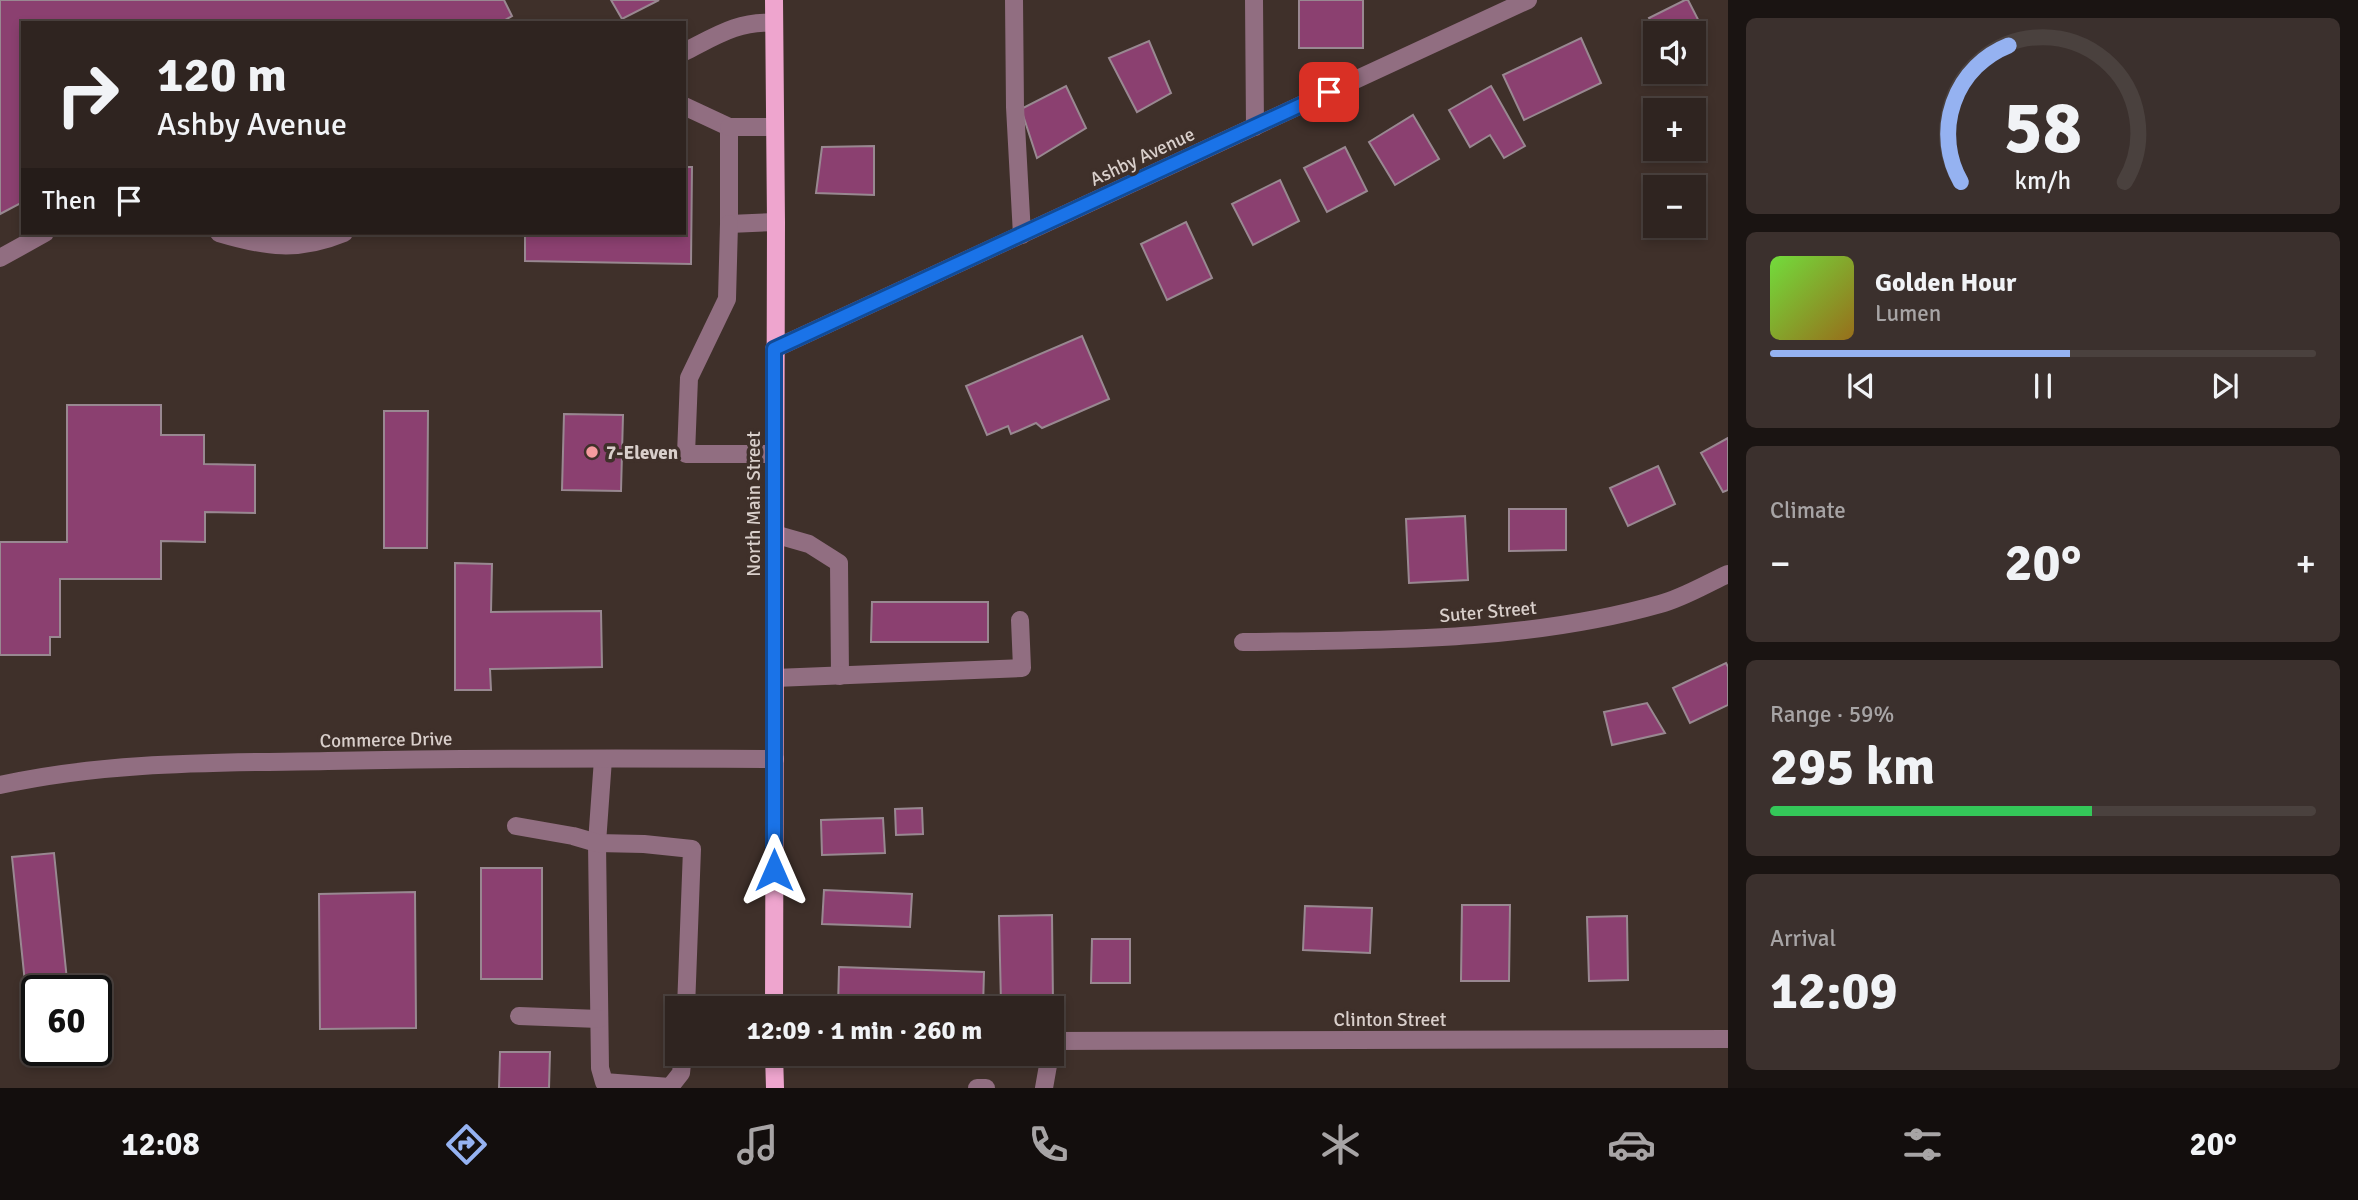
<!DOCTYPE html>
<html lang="en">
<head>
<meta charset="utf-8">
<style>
  :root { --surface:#2f2420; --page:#3b302d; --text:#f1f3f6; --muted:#a7a4a5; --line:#4a413e; --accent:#95b2f1 }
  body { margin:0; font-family:Signika,sans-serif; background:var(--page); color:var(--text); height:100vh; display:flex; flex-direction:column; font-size:26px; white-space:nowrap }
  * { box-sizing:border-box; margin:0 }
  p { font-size:23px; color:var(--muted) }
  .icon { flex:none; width:38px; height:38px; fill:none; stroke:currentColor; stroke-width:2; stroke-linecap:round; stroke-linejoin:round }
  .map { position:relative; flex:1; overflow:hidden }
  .sheet { display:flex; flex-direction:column; gap:18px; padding:18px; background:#1a1412; width:630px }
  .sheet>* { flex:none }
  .top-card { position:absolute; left:21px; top:21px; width:665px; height:214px; border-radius:0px; box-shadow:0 4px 10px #0003,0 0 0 2px var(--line); background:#2f2420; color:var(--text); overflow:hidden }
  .buttons { position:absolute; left:1643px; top:21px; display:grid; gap:14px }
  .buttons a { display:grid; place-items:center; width:63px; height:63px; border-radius:0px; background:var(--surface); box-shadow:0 4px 10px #0003,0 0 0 2px var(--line); font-size:35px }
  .speed { position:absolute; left:21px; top:975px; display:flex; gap:14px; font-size:35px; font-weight:700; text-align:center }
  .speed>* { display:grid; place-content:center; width:91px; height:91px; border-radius:50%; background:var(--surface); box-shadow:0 4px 10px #0003,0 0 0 2px var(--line); line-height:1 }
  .speed .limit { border:4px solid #111; border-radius:10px; background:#fff; color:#111 }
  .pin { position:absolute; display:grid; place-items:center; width:60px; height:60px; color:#fff; margin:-30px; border-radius:14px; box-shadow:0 4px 10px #0006 }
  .me { position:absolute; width:77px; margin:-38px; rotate:0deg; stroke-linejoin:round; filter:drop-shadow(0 0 5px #0008) }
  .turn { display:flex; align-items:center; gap:24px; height:147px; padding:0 21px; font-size:32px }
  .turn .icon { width:91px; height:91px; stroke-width:2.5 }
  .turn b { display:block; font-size:49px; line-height:60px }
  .then { display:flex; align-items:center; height:66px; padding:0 21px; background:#0003; gap:14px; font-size:26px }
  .big { font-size:52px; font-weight:800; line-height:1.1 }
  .sheet .tile { flex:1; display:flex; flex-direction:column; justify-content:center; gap:10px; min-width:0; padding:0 24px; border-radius:10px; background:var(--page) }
  .sheet .dial { align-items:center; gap:0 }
  .dial svg { height:182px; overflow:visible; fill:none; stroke:var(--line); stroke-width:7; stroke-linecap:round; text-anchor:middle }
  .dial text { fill:var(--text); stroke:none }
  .song { display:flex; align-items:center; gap:21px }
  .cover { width:84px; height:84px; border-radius:10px; background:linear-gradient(135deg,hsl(100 70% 55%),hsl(40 70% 35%)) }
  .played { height:7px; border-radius:4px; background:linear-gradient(90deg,var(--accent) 55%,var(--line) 55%) }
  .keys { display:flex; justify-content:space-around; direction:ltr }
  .heat { display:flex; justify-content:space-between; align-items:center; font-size:38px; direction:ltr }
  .charge { height:10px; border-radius:5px; background:linear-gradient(90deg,#34c759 59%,var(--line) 0) }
  .trip { position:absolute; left:665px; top:996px; width:399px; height:70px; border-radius:0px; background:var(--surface); box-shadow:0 4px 10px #0003,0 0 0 2px var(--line); font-weight:800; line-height:70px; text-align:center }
  .tab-bar { display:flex; height:112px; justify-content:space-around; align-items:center; background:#130e0d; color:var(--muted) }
  .tab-bar .icon { width:49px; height:49px }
  .tab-bar .selected { color:var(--accent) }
  .tab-bar b { font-size:32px; color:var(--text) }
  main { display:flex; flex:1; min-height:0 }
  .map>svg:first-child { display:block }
</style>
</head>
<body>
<main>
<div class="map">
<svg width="1728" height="1088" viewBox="0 0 1728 1088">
  <rect width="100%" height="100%" fill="#3f302a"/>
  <g fill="#8b4070" stroke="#998891" stroke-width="2">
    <path d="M 0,0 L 504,0 L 512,16 L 500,23 L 23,23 L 23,202 L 0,214 Z"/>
    <path d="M 611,0 L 659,0 L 622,19 Z"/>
    <rect x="1299" y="0" width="64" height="48"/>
    <path d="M 1685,0 L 1688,0 L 1705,33 L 1694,39 L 1694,33 L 1657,33 L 1649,18 Z"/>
    <path d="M 1581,38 L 1601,83 L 1524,120 L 1503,75 Z"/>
    <path d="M 1149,41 L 1171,93 L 1137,112 L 1109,58 Z"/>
    <path d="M 1066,86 L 1086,128 L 1037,158 L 1021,109 Z"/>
    <path d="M 1491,86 L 1525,146 L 1504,158 L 1490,135 L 1470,147 L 1449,110 Z"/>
    <path d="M 1413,115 L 1439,159 L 1395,185 L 1369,142 Z"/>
    <path d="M 874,146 L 874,195 L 816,193 L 822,147 Z"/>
    <path d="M 1345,147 L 1367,191 L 1327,212 L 1304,168 Z"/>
    <path d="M 684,167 L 692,167 L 691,264 L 525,261 L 525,233 L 684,233 Z"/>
    <path d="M 1280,180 L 1299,221 L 1253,245 L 1232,204 Z"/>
    <path d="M 1186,222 L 1212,278 L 1167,300 L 1141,244 Z"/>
    <path d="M 1082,336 L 1109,399 L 1042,428 L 1036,423 L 1011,434 L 1008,426 L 987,435 L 966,386 Z"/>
    <path d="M 67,405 L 161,405 L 161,435 L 204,435 L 204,464 L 255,465 L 255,513 L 205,512 L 205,542 L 161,541 L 161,579 L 60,579 L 60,637 L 50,637 L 50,655 L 0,655 L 0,542 L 67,542 Z"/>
    <path d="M 384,411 L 428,411 L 427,548 L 384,548 Z"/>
    <path d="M 564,414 L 623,415 L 621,491 L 562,490 Z"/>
    <path d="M 1728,438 L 1728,490 L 1723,492 L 1701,453 Z"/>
    <path d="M 1658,466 L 1675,504 L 1628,526 L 1610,488 Z"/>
    <path d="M 1509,509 L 1566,509 L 1566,550 L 1509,551 Z"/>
    <path d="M 1465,516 L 1468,580 L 1409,583 L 1406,519 Z"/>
    <path d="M 455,563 L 492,564 L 491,612 L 601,611 L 602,667 L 490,669 L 491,690 L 455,690 Z"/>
    <path d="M 872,602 L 988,602 L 988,642 L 871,642 Z"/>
    <path d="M 1726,663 L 1728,667 L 1728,705 L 1690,723 L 1673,688 Z"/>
    <path d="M 1647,703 L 1665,733 L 1612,745 L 1604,712 Z"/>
    <path d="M 922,808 L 923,834 L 896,835 L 895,809 Z"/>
    <path d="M 883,818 L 885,853 L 822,855 L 821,820 Z"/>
    <path d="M 54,853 L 68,990 L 37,990 L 37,1011 L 28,1012 L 12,857 Z"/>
    <rect x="481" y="868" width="61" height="111"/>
    <path d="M 824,890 L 912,894 L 910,927 L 822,924 Z"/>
    <path d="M 415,892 L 416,1028 L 320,1029 L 319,894 Z"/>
    <path d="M 1462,905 L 1510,905 L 1509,981 L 1461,981 Z"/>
    <path d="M 1305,906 L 1372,908 L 1370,953 L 1303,950 Z"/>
    <path d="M 1052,915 L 1053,1003 L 1001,1004 L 999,916 Z"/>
    <path d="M 1627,916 L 1628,980 L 1589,981 L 1587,917 Z"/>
    <path d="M 1092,939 L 1130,939 L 1130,983 L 1091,983 Z"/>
    <path d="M 839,967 L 984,972 L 983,1008 L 838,1008 Z"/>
    <path d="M 500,1052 L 550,1052 L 549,1088 L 499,1088 Z"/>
  </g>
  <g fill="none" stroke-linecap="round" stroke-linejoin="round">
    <g stroke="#916e81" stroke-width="18">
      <path d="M 1014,0 L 1015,107 L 1022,235"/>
      <path d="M 1254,0 L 1255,127"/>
      <path d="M 684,52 C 714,37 739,20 774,23"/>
      <path d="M 684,106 L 729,127 L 729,224 L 776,222"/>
      <path d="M 729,127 L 774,127"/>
      <path d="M 729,224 L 727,299 L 689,378 L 686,454 L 774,454"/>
      <path d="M 219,233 C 266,247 298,252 344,233"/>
      <path d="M 0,258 L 45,233"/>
      <path d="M 774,349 L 1528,0"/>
      <path d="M 774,534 L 809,544 L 839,563 L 840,676"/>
      <path d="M 1243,642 C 1382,640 1526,642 1660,604 C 1683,598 1706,584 1728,574"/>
      <path d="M 775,678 L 1022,668 L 1020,620"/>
      <path d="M 603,759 L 597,843 L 600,1068 L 604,1082 L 670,1087 L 681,1073 L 683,1054"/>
      <path d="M 0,785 C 110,761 216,763 328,761 C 477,758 626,758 775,759"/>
      <path d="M 516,826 L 573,836 L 597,843 L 644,844 L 692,849 L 686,1008"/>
      <path d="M 519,1016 L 599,1019"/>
      <path d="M 1052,1041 L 1728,1039"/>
      <path d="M 977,1088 L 986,1088"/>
      <path d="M 1044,1088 L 1050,1054"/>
    </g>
    <g stroke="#eea5ce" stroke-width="18">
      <path d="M 774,0 L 776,222 L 774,1008"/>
      <path d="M 774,1054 L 775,1088"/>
    </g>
  </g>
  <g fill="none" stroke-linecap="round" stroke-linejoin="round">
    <g stroke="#114b97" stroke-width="18">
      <path id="route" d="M 774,870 L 774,349 L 1329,92"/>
    </g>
    <use href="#route" stroke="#1a73e8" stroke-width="12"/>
  </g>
  <circle fill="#f59b9e" stroke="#3f302a" stroke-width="2.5" cx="592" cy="452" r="7"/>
  <g text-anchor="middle" stroke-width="7" stroke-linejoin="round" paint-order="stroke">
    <g font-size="19" fill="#d9cfcb" stroke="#3f302a">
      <text transform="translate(1142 156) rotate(-25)" y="7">Ashby Avenue</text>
      <text transform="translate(753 504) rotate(-90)" y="7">North Main Street</text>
      <text transform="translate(1488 611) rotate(-5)" y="7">Suter Street</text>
      <text transform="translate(386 739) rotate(-1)" y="7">Commerce Drive</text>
      <text x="1390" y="1026">Clinton Street</text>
    </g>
    <g font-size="19" font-weight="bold" fill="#d9cfcb" stroke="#3f302a" text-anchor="start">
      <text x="606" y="459">7-Eleven</text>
    </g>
  </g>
</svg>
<div class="buttons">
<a><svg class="icon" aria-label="sound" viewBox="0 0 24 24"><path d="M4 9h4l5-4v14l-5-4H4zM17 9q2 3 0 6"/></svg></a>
<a>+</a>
<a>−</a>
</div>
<div class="speed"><div class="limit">60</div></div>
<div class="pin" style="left:1329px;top:92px;background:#d93025"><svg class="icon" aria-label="arrive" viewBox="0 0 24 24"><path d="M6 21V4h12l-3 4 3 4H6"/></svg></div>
<svg class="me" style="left:774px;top:870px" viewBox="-20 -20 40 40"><path d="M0-17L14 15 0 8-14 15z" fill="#1a73e8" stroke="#fff" stroke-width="4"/></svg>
<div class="trip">12:09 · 1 min · 260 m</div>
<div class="top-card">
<div class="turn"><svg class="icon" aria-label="right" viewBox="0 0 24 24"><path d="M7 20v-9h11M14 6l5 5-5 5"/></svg><div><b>120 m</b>Ashby Avenue</div></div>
<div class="then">Then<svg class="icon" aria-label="arrive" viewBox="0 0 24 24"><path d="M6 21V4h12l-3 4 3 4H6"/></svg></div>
</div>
</div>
<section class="sheet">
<div class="tile dial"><svg viewBox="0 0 100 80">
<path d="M14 69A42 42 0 1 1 86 69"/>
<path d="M14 69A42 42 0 0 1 35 9" stroke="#95b2f1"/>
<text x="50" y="56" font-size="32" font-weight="700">58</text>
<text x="50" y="72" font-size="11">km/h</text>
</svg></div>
<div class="tile">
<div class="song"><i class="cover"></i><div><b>Golden Hour</b><p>Lumen</p></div></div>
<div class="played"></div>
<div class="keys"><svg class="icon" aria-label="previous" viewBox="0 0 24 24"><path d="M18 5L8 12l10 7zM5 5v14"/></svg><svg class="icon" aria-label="pause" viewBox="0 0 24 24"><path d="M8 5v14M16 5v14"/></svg><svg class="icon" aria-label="next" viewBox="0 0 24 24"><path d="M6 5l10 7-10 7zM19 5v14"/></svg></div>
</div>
<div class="tile"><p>Climate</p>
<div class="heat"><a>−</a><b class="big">20°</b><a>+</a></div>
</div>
<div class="tile"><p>Range · 59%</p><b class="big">295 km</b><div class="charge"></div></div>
<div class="tile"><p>Arrival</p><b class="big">12:09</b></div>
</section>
</main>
<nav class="tab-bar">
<b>12:08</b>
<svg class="icon selected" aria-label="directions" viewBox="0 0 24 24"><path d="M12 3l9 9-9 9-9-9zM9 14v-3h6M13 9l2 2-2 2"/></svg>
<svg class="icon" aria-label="music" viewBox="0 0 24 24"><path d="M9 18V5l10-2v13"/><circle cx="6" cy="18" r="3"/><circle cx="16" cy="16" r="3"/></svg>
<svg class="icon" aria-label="phone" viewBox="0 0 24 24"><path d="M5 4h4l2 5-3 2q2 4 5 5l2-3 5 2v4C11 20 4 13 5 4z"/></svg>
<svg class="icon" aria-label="climate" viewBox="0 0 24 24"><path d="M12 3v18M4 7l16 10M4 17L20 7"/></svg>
<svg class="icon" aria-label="car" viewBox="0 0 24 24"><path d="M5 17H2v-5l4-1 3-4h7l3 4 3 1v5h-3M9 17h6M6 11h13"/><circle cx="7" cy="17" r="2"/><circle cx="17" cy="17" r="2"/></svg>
<svg class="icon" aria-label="filters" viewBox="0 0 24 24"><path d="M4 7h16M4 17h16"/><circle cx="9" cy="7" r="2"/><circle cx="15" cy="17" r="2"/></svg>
<b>20°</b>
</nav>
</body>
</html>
